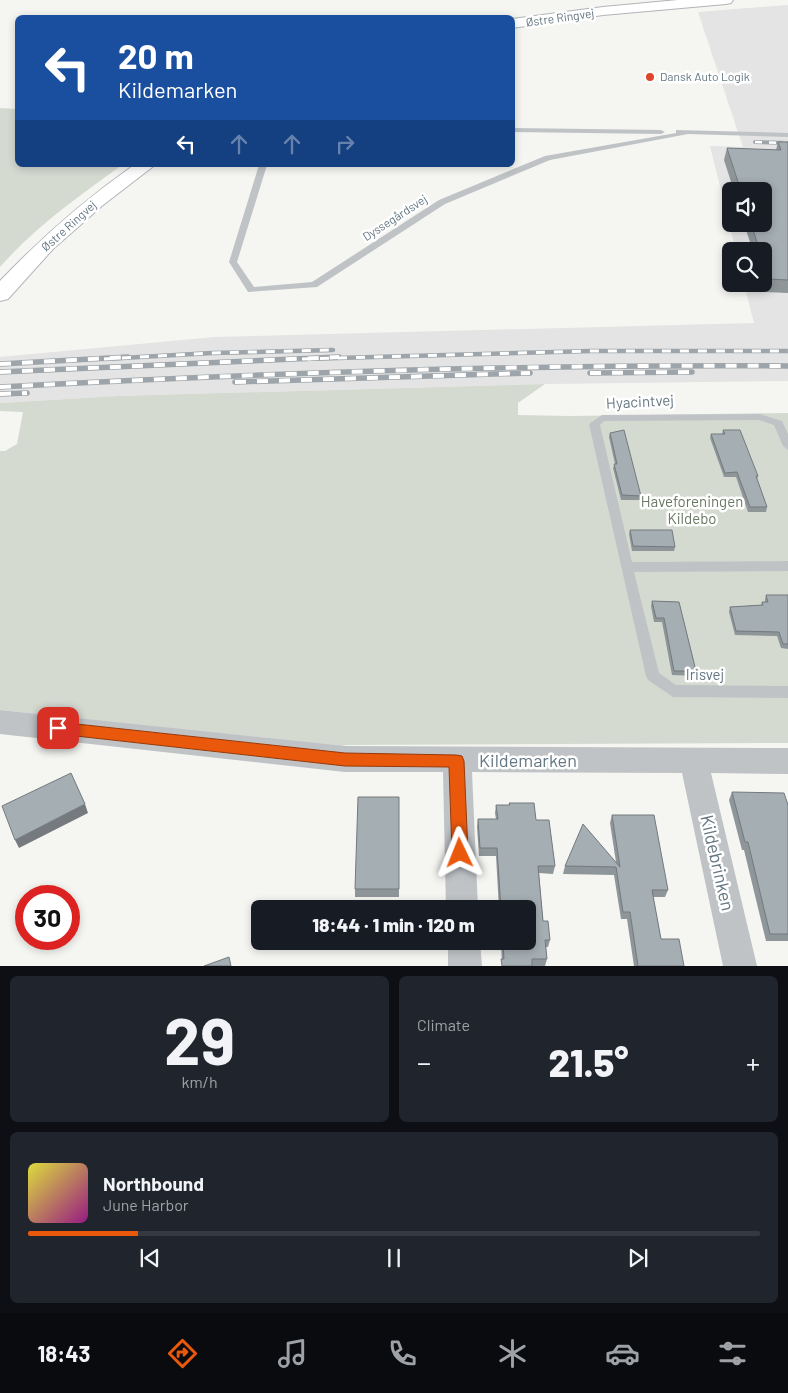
<!DOCTYPE html>
<html lang="en">
<head>
<meta charset="utf-8">
<style>
  :root { --surface:#171b24; --page:#20242c; --text:#f1f3f6; --muted:#9ea1a6; --line:#363941; --accent:#ea580c }
  body { margin:0; font-family:Barlow,sans-serif; background:var(--page); color:var(--text); height:100vh; display:flex; flex-direction:column; font-size:19px; white-space:nowrap }
  * { box-sizing:border-box; margin:0 }
  p { font-size:16px; color:var(--muted) }
  .icon { flex:none; width:28px; height:28px; fill:none; stroke:currentColor; stroke-width:2; stroke-linecap:round; stroke-linejoin:round }
  .map { position:relative; height:966px; overflow:hidden }
  .sheet { display:flex; flex-direction:column; gap:10px; padding:10px; background:#0d0f14; flex:1 }
  .sheet>* { flex:none }
  .banner { position:absolute; left:15px; top:15px; width:500px; height:152px; border-radius:8px; box-shadow:0 2px 8px #0003; background:#1a4fa0; color:#fff; overflow:hidden }
  .buttons { position:absolute; left:722px; top:182px; display:grid; gap:10px }
  .buttons a { display:grid; place-items:center; width:50px; height:50px; border-radius:8px; background:var(--surface); box-shadow:0 2px 8px #0003; font-size:25px }
  .speed { position:absolute; left:15px; top:885px; display:flex; gap:10px; font-size:25px; font-weight:700; text-align:center }
  .speed>* { display:grid; place-content:center; width:65px; height:65px; border-radius:50%; background:var(--surface); box-shadow:0 2px 8px #0003; line-height:1 }
  .speed .limit { border:8px solid #d22; background:#fff; color:#111 }
  .pin { position:absolute; display:grid; place-items:center; width:42px; height:42px; color:#fff; margin:-21px; border-radius:10px; box-shadow:0 2px 8px #0006 }
  .me { position:absolute; width:55px; margin:-28px; rotate:358deg; stroke-linejoin:round; filter:drop-shadow(0 0 4px #0008) }
  .turn { display:flex; align-items:center; gap:18px; height:105px; padding:0 20px; font-size:22px }
  .turn .icon { width:65px; height:65px; stroke-width:2.5 }
  .turn b { display:block; font-size:35px; line-height:42px }
  .lanes { display:flex; align-items:center; height:48px; padding:0 20px; background:#0003; justify-content:center; gap:25px; direction:ltr }
  .lanes .off { opacity:.35 }
  .big { font-size:38px; font-weight:800; line-height:1.1 }
  .sheet .tile { flex:1; display:flex; flex-direction:column; justify-content:center; gap:8px; min-width:0; padding:0 18px; border-radius:8px; background:var(--page) }
  .sheet .dial { align-items:center; gap:0 }
  .dial b { font-size:65px; line-height:1 }
  .song { display:flex; align-items:center; gap:15px }
  .cover { width:60px; height:60px; border-radius:8px; background:linear-gradient(135deg,hsl(60 70% 55%),hsl(310 70% 35%)) }
  .played { height:5px; border-radius:2px; background:linear-gradient(90deg,var(--accent) 15%,var(--line) 15%) }
  .keys { display:flex; justify-content:space-around; direction:ltr }
  .heat { display:flex; justify-content:space-between; align-items:center; font-size:28px; direction:ltr }
  .sheet .tiles { flex:1; display:grid; gap:10px; grid-template-columns:1fr 1fr }
  .tile:last-child { grid-column:span 2 }
  .trip { position:absolute; left:251px; top:900px; width:285px; height:50px; border-radius:8px; background:var(--surface); box-shadow:0 2px 8px #0003; font-weight:800; line-height:50px; text-align:center }
  .tabs { display:flex; height:80px; justify-content:space-around; align-items:center; background:#090b0e; color:var(--muted) }
  .tabs .icon { width:35px; height:35px }
  .tabs .selected { color:var(--accent) }
  .tabs b { font-size:22px; color:var(--text) }
  .map>svg:first-child { display:block }
</style>
</head>
<body>
<div class="map">
<svg width="788" height="966" viewBox="0 0 788 966">
  <rect width="100%" height="100%" fill="#f5f5f2"/>
  <path fill="#e3e4e3" fill-rule="evenodd" d="M 788,5 L 788,381 L 545,384 L 117,396 L 0,403 L 0,357 L 215,337 L 754,323 L 744,284 L 764,284 L 764,251 L 736,251 L 710,146 L 743,147 L 698,12 ZM 731,191 L 764,191 L 764,224 L 731,224 Z"/>
  <g fill="#d5dad1">
    <path d="M 0,108 L 17,109 L 18,165 L 122,165 C 79,196 35,227 0,267 Z"/>
    <path d="M 545,384 L 518,403 L 518,415 L 569,416 L 788,413 L 788,743 L 346,745 L 338,747 L 0,710 L 0,451 L 5,451 L 17,444 L 23,412 L 0,411 L 0,403 L 117,396 Z"/>
  </g>
  <g fill="none" stroke-linecap="round" stroke-linejoin="round">
    <g stroke="#b0b5b9" stroke-width="2">
      <g id="primary">
        <path d="M 678,0 L 733,0 L 731,3 L 726,4 L 603,15 L 512,28 L 512,19 L 603,7 Z"/>
        <path d="M 134,165 L 155,165 L 103,205 L 53,249 L 8,299 L 0,301 L 0,281 C 43,236 83,201 134,165 Z"/>
      </g>
    </g>
    <g fill="#bfc3c6" fill-rule="evenodd">
      <path d="M 512,128 L 661,130 L 665,132 L 661,134 L 512,132 Z"/>
      <path d="M 676,130 L 788,133 L 788,137 L 688,134 L 550,160 L 445,204 L 317,287 L 248,292 L 229,262 L 259,165 L 267,165 L 237,262 L 254,287 L 312,282 L 439,200 L 545,156 L 676,133 Z"/>
      <path d="M 760,414 L 782,421 L 788,434 L 788,450 L 783,446 L 774,425 L 759,420 L 604,421 L 600,425 L 632,562 L 788,561 L 788,571 L 634,572 L 659,673 L 676,685 L 788,686 L 788,698 L 673,697 L 648,680 L 646,676 L 589,424 L 602,415 Z"/>
    </g>
    <g fill="#bfc3c6" fill-rule="evenodd">
      <path d="M 0,710 L 345,746 L 788,748 L 788,774 L 711,773 L 757,966 L 723,966 L 682,773 L 472,772 L 478,909 L 446,909 L 443,772 L 345,772 L 0,734 Z"/>
      <path d="M 448,941 L 480,941 L 482,966 L 448,966 Z"/>
    </g>
    <use href="#primary" fill="#fff" fill-rule="evenodd"/>
    <g stroke="#9ea5aa" stroke-width="4">
      <path id="rail-far2" d="M 755,142 L 788,143"/>
    </g>
    <g stroke="#9ea5aa" stroke-width="4.5">
      <g id="rail-far1">
        <path d="M 104,359 L 212,353 L 333,350"/>
        <path d="M 302,359 L 591,351 L 788,351"/>
      </g>
    </g>
    <g stroke="#9ea5aa" stroke-width="5.5">
      <g id="rail">
        <path d="M 0,364 L 128,357"/>
        <path d="M 0,372 L 339,357"/>
        <path d="M 590,373 L 692,372"/>
        <path d="M 235,382 L 530,373"/>
        <path d="M 0,387 C 263,373 525,364 788,366"/>
        <path d="M 0,394 L 27,393"/>
      </g>
    </g>
    <use href="#rail-far2" stroke="#fff" stroke-width="2.5" stroke-dasharray="7" stroke-linecap="butt"/>
    <use href="#rail-far1" stroke="#fff" stroke-width="3" stroke-dasharray="9" stroke-linecap="butt"/>
    <use href="#rail" stroke="#fff" stroke-width="4" stroke-dasharray="11" stroke-linecap="butt"/>
  </g>
  <g fill="#8e969a">
    <path d="M 778,142 L 788,142 L 788,293 L 765,292 L 763,284 L 764,284 L 764,251 L 753,251 L 744,224 L 764,224 L 764,191 L 734,191 L 724,160 L 727,148 L 776,150 Z"/>
    <path d="M 723,430 L 758,476 L 757,479 L 767,507 L 766,512 L 748,512 L 736,477 L 724,477 L 710,438 L 711,434 L 722,434 Z"/>
    <path d="M 610,433 L 641,496 L 640,500 L 621,500 L 613,468 L 615,464 L 609,437 Z"/>
    <path d="M 630,530 L 675,547 L 674,551 L 632,551 L 629,534 Z"/>
    <path d="M 766,595 L 788,595 L 788,649 L 781,648 L 777,636 L 735,635 L 729,612 L 730,607 L 761,605 L 762,602 L 765,602 L 765,599 Z"/>
    <path d="M 652,601 L 679,602 L 696,671 L 695,676 L 672,675 L 662,622 L 654,622 L 651,606 Z"/>
    <path d="M 732,792 L 788,805 L 788,941 L 766,941 L 744,850 L 742,850 L 729,800 Z"/>
    <path d="M 399,797 L 399,897 L 355,897 L 355,889 Z"/>
    <path d="M 509,803 L 536,820 L 555,866 L 553,874 L 539,873 L 543,921 L 550,940 L 548,947 L 546,947 L 547,959 L 545,966 L 502,966 L 501,941 L 528,941 L 528,909 L 499,909 L 496,856 L 479,856 L 477,827 L 478,819 L 496,819 L 495,813 L 496,805 L 509,805 Z"/>
    <path d="M 612,815 L 668,890 L 665,897 L 653,897 L 661,939 L 684,966 L 634,966 L 627,919 L 621,919 L 614,875 L 563,874 L 565,866 L 616,862 L 610,823 Z"/>
  </g>
  <path fill="#747a7d" d="M 85,804 L 88,813 L 19,848 L 15,840 Z"/>
  <g fill="#a5aeb3" stroke="#747a7d">
    <path d="M 778,142 L 788,142 L 788,280 L 769,279 L 764,263 L 764,251 L 760,251 L 751,224 L 764,224 L 764,191 L 741,191 L 727,148 L 781,150 Z"/>
    <path d="M 624,430 L 641,496 L 622,495 L 614,464 L 617,464 L 610,433 Z"/>
    <path d="M 723,430 L 740,430 L 758,476 L 756,476 L 767,507 L 750,507 L 737,472 L 725,473 L 711,434 L 725,434 Z"/>
    <path d="M 630,530 L 672,530 L 675,547 L 633,546 Z"/>
    <path d="M 766,595 L 788,595 L 788,644 L 783,644 L 779,632 L 736,631 L 730,607 L 763,605 L 762,602 L 768,602 Z"/>
    <path d="M 652,601 L 679,602 L 696,671 L 674,671 L 664,618 L 656,618 Z"/>
    <path d="M 71,773 L 85,804 L 15,840 L 2,806 Z"/>
    <path d="M 732,792 L 784,793 L 788,805 L 788,934 L 770,934 L 748,842 L 745,842 Z"/>
    <path d="M 358,797 L 399,797 L 399,889 L 355,889 Z"/>
    <path d="M 509,803 L 534,803 L 536,820 L 549,820 L 555,866 L 538,866 L 543,921 L 548,921 L 550,940 L 545,940 L 547,959 L 532,959 L 532,966 L 502,966 L 501,959 L 504,959 L 503,941 L 528,941 L 528,909 L 501,909 L 497,848 L 480,848 L 478,819 L 498,819 L 496,805 L 510,805 Z"/>
    <path d="M 612,815 L 654,815 L 668,890 L 652,890 L 661,939 L 679,939 L 684,966 L 638,966 L 630,912 L 623,912 L 616,867 L 565,866 L 583,824 L 620,867 Z"/>
    <path d="M 229,957 L 231,966 L 204,966 Z"/>
  </g>
  <path fill="#ea580c" stroke="#983908" d="M 58,722 L 345,753 L 456,755 L 462,756 L 464,761 L 468,853 L 466,859 L 460,861 L 455,859 L 452,853 L 449,767 L 345,766 L 58,734 L 52,732 L 50,728 L 52,724 Z"/>
  <circle fill="#df4528" stroke="#fff" stroke-width="2" cx="650" cy="77" r="5"/>
  <g text-anchor="middle" stroke-width="5" stroke-linejoin="round" paint-order="stroke">
    <g font-size="12" fill="#657782" stroke="#fff">
      <text transform="translate(560 18) rotate(-8)" y="4">Østre Ringvej</text>
      <text transform="translate(395 218) rotate(-33)" y="4">Dyssegårdsvej</text>
      <text transform="translate(69 226) rotate(-42)" y="4">Østre Ringvej</text>
    </g>
    <g font-size="12" fill="#657782" stroke="#fff" text-anchor="start">
      <text x="660" y="81">Dansk Auto Logik</text>
    </g>
    <g font-size="15" fill="#657782" stroke="#fff">
      <text transform="translate(640 402) rotate(-3)" y="5">Hyacintvej</text>
      <text x="705" y="680">Irisvej</text>
    </g>
    <g font-size="15" fill="#6a7a64" stroke="#fff">
      <text x="692" y="507">Haveforeningen<tspan x="692" dy="17">Kildebo</tspan></text>
    </g>
    <g font-size="18" fill="#657782" stroke="#fff">
      <text x="528" y="767">Kildemarken</text>
      <text transform="translate(717 863) rotate(77)" y="6">Kildebrinken</text>
    </g>
  </g>
</svg>
<div class="buttons">
<a><svg class="icon" aria-label="sound" viewBox="0 0 24 24"><path d="M4 9h4l5-4v14l-5-4H4zM17 9q2 3 0 6"/></svg></a>
<a><svg class="icon" aria-label="search" viewBox="0 0 24 24"><circle cx="10" cy="10" r="6"/><path d="M15 15l6 6"/></svg></a>
</div>
<div class="speed"><div class="limit">30</div></div>
<div class="pin" style="left:58px;top:728px;background:#d93025"><svg class="icon" aria-label="arrive" viewBox="0 0 24 24"><path d="M6 21V4h12l-3 4 3 4H6"/></svg></div>
<svg class="me" style="left:460px;top:853px" viewBox="-20 -20 40 40"><path d="M0-17L14 15 0 8-14 15z" fill="#ea580c" stroke="#fff" stroke-width="4"/></svg>
<div class="trip">18:44 · 1 min · 120 m</div>
<div class="banner">
<div class="turn"><svg class="icon" aria-label="left" viewBox="0 0 24 24"><path d="M17 20v-9H6M10 6l-5 5 5 5"/></svg><div><b>20 m</b>Kildemarken</div></div>
<div class="lanes"><svg class="icon" aria-label="left" viewBox="0 0 24 24"><path d="M17 20v-9H6M10 6l-5 5 5 5"/></svg><svg class="icon off" aria-label="ahead" viewBox="0 0 24 24"><path d="M12 20V5M6 11l6-6 6 6"/></svg><svg class="icon off" aria-label="ahead" viewBox="0 0 24 24"><path d="M12 20V5M6 11l6-6 6 6"/></svg><svg class="icon off" aria-label="right" viewBox="0 0 24 24"><path d="M7 20v-9h11M14 6l5 5-5 5"/></svg></div>
</div>
</div>
<section class="sheet">
<div class="tiles">
<div class="tile dial"><b>29</b><p>km/h</p></div>
<div class="tile"><p>Climate</p>
<div class="heat"><a>−</a><b class="big">21.5°</b><a>+</a></div>
</div>
<div class="tile">
<div class="song"><i class="cover"></i><div><b>Northbound</b><p>June Harbor</p></div></div>
<div class="played"></div>
<div class="keys"><svg class="icon" aria-label="previous" viewBox="0 0 24 24"><path d="M18 5L8 12l10 7zM5 5v14"/></svg><svg class="icon" aria-label="pause" viewBox="0 0 24 24"><path d="M8 5v14M16 5v14"/></svg><svg class="icon" aria-label="next" viewBox="0 0 24 24"><path d="M6 5l10 7-10 7zM19 5v14"/></svg></div>
</div>
</div>
</section>
<nav class="tabs">
<b>18:43</b>
<svg class="icon selected" aria-label="directions" viewBox="0 0 24 24"><path d="M12 3l9 9-9 9-9-9zM9 14v-3h6M13 9l2 2-2 2"/></svg>
<svg class="icon" aria-label="music" viewBox="0 0 24 24"><path d="M9 18V5l10-2v13"/><circle cx="6" cy="18" r="3"/><circle cx="16" cy="16" r="3"/></svg>
<svg class="icon" aria-label="phone" viewBox="0 0 24 24"><path d="M5 4h4l2 5-3 2q2 4 5 5l2-3 5 2v4C11 20 4 13 5 4z"/></svg>
<svg class="icon" aria-label="climate" viewBox="0 0 24 24"><path d="M12 3v18M4 7l16 10M4 17L20 7"/></svg>
<svg class="icon" aria-label="car" viewBox="0 0 24 24"><path d="M5 17H2v-5l4-1 3-4h7l3 4 3 1v5h-3M9 17h6M6 11h13"/><circle cx="7" cy="17" r="2"/><circle cx="17" cy="17" r="2"/></svg>
<svg class="icon" aria-label="filters" viewBox="0 0 24 24"><path d="M4 7h16M4 17h16"/><circle cx="9" cy="7" r="2"/><circle cx="15" cy="17" r="2"/></svg>
</nav>
</body>
</html>
